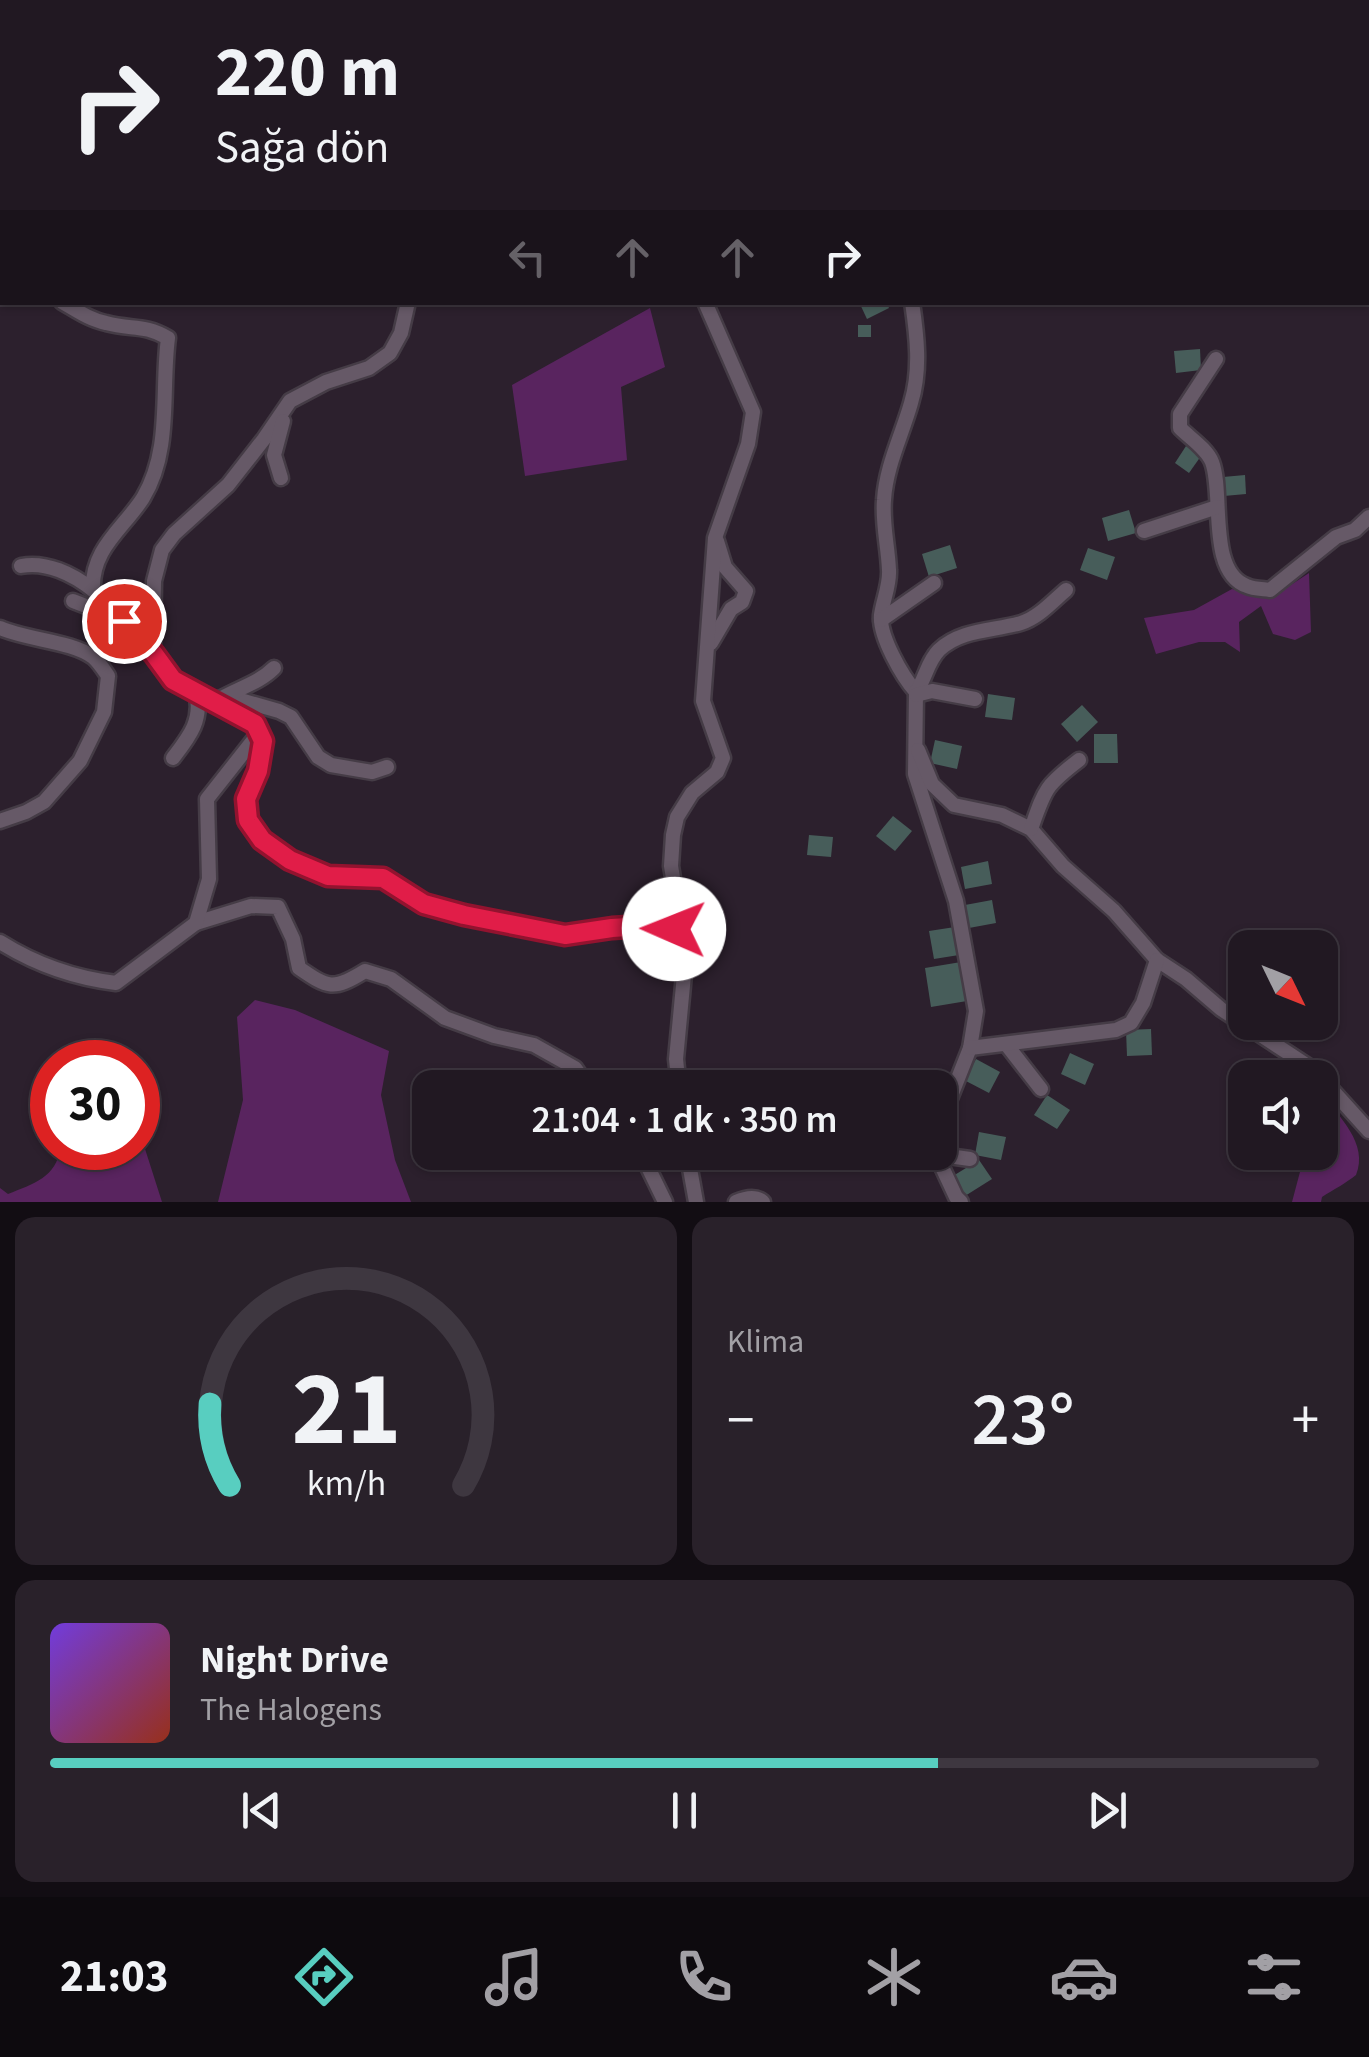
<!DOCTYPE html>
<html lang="tr">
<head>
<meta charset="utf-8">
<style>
  :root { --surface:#211822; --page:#29212a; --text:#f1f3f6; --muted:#a2a0a5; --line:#3e3740; --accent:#58cec0 }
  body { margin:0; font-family:"Source Sans 3",sans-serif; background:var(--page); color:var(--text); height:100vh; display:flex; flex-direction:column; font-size:38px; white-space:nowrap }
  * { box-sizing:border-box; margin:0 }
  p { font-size:32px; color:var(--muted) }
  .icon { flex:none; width:55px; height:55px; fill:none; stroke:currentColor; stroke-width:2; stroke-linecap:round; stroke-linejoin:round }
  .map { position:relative; height:1202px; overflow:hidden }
  .details { display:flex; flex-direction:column; gap:15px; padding:15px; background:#120d13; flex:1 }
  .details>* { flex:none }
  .hud { position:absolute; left:0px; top:0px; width:1370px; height:305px; box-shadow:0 2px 8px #0004,0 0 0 2px var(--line); background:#211822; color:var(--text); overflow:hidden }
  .needle { width:65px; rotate:133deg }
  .buttons { position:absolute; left:1228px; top:930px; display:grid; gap:20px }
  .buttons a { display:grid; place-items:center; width:110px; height:110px; border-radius:20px; background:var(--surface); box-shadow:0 2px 8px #0004,0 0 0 2px var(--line); font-size:50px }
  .speed { position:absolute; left:30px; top:1040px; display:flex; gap:20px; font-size:50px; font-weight:700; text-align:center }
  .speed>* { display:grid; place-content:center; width:130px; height:130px; border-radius:50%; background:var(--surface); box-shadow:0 2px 8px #0004,0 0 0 2px var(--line); line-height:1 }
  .speed .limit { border:15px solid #d22; background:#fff; color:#111 }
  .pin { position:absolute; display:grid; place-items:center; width:85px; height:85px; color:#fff; margin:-42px; border:5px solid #fff; border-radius:50%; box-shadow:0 2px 10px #0007 }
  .me { position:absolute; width:110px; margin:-55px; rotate:271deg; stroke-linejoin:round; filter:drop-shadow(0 0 8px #0008) }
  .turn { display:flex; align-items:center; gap:35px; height:210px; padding:0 50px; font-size:45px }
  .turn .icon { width:130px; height:130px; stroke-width:2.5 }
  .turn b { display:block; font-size:70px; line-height:85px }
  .lanes { display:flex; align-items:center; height:95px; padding:0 50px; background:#0003; justify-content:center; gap:50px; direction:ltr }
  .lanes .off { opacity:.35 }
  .big { font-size:75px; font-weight:600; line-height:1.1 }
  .details .card { flex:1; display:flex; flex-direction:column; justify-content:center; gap:15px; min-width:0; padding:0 35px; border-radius:20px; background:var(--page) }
  .details .dial { align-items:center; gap:0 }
  .dial svg { height:260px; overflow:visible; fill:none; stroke:var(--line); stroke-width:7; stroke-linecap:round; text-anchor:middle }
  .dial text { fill:var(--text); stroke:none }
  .song { display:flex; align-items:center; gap:30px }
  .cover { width:120px; height:120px; border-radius:15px; background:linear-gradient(135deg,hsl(260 70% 55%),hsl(10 70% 35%)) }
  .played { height:10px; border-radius:5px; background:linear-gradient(90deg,var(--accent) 70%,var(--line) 70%) }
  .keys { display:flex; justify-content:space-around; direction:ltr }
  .heat { display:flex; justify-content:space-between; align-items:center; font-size:55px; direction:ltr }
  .details .tiles { flex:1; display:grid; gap:15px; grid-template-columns:1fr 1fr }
  .card:last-child { grid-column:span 2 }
  .trip { position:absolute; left:412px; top:1070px; width:545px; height:100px; border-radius:20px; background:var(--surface); box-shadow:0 2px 8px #0004,0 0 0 2px var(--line); font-weight:600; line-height:100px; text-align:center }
  .dock { display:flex; height:160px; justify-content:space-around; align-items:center; background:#0d0a0e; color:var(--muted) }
  .dock .icon { width:70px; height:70px }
  .dock .current { color:var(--accent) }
  .dock b { font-size:45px; color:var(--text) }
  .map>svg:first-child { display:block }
</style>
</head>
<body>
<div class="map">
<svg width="1369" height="1202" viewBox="0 0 1369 1202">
  <rect width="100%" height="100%" fill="#2c202d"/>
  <g fill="#59245f">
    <path d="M 650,308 L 665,367 L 621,387 L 627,460 L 525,476 L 512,385 Z"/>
    <path d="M 1309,573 L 1311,632 L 1295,640 L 1273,634 L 1261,606 L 1239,622 L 1240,652 L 1225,642 L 1199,642 L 1156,654 L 1144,618 L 1194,610 L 1232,589 L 1262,597 L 1274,596 Z"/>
    <path d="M 255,1000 L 295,1010 L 389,1051 L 381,1095 L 395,1160 L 411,1202 L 218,1202 L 243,1100 L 237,1017 Z"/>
    <path d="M 1320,1092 C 1339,1116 1369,1144 1356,1175 C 1346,1183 1333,1190 1322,1197 L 1321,1202 L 1292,1202 L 1305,1153 L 1320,1152 Z"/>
    <path d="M 138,1127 L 162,1202 L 0,1202 L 0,1188 L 8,1194 C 33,1184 57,1177 60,1148 L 138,1148 Z"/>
  </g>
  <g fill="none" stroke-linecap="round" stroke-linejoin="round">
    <g stroke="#814687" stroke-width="4">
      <path d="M 1324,0 L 1329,2"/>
      <path d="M 1368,17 L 1369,18"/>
    </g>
  </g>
  <g fill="#475d5a">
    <path d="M 859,302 L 886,302 L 889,308 L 867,319 Z"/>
    <rect x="858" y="325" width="13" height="12"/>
    <path d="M 1200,349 L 1201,370 L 1176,373 L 1174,351 Z"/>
    <path d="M 1186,446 L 1201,456 L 1189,473 L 1175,463 Z"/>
    <path d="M 1245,475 L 1246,494 L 1224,496 L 1223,477 Z"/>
    <path d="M 1129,510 L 1136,533 L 1108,541 L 1102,518 Z"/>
    <path d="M 950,545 L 957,568 L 929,577 L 922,554 Z"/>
    <path d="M 1088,548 L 1115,557 L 1107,580 L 1080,570 Z"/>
    <path d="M 988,694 L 1015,698 L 1012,720 L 985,717 Z"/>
    <path d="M 1082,705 L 1098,722 L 1077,742 L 1061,724 Z"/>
    <path d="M 1094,734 L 1117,734 L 1118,763 L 1094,763 Z"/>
    <path d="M 935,740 L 962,746 L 957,769 L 930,763 Z"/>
    <path d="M 893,816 L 912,831 L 895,851 L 876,836 Z"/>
    <path d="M 809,835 L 833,837 L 831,857 L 807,855 Z"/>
    <path d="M 988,861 L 992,884 L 965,889 L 961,867 Z"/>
    <path d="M 992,900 L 996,923 L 969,928 L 965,905 Z"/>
    <path d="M 955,927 L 959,955 L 934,959 L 929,931 Z"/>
    <path d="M 961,962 L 967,1001 L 931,1007 L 925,968 Z"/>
    <path d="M 1151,1029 L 1152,1055 L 1127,1056 L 1126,1030 Z"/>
    <path d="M 1070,1053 L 1094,1064 L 1085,1085 L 1061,1074 Z"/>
    <path d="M 976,1059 L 1000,1072 L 989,1093 L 964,1080 Z"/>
    <path d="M 1047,1095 L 1070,1110 L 1057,1129 L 1034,1115 Z"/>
    <path d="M 979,1132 L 1006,1137 L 1001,1160 L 975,1155 Z"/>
    <path d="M 979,1160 L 992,1179 L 965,1196 L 953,1176 Z"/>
  </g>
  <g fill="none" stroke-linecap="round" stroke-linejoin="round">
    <g stroke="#453c46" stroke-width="19">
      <g id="minor">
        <path d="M 719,0 L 720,2"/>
        <path d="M 1263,0 L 1268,2"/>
        <path d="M 67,2 L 70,0"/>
        <path d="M 349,2 L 349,0"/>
        <path d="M 1075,2 L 1080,0"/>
        <path d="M 1368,30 L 1369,31"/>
        <path d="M 0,36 L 2,35"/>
        <path d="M 0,289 L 2,289"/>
        <path d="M 62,302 C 76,310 90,320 106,323 C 132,330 144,324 168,338 C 161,391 172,450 143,498 C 123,529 91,549 93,590 L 153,653"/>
        <path d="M 408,302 L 401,333 L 390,353 L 369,368 L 326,382 L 290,401 L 264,439 L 228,485 L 174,534 L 162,550 L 154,581 L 153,653 L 173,680 L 255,724 L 263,741 L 258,771 L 246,799 L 248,821 L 262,840 L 290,860 L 328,876 L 383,878 L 424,904 L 464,915 L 565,935 L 612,928 L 660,925 L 674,929 L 684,975 L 676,1059 L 679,1088"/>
        <path d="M 912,302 C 917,336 921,370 911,403 C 902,435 886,466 884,500 C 882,523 888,546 889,570 C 890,585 883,600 881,615 C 879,636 902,676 916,692 L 915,774 L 956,901 L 976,1011 L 970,1048 L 940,1124"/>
        <path d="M 1216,359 L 1180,414 L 1180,428 C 1190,438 1207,449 1212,462 C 1224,493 1207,572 1247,586 C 1253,589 1263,589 1270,590 L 1336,537 L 1355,530 L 1369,517"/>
        <path d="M 281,478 L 274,455 L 283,421"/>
        <path d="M 1144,531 L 1217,507"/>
        <path d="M 21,566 C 46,561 73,574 93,590"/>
        <path d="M 73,601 L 119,619"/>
        <path d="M 881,620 L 934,583"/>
        <path d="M 0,628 C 27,640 71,641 93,657 C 99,662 104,670 108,676 L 104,712 L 80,761 L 44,802 L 26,812 L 0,821"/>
        <path d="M 711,643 L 731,609 L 742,602 L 746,591 L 725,567 L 717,541"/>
        <path d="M 916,692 C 926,678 927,662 939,650 C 961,629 994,631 1021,623 C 1038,618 1053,601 1066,590"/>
        <path d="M 916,695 L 932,691 L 975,699"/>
        <path d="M 213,699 L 237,699 L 279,711 L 291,717 L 318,757 L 331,765 L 372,772 L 387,767"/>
        <path d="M 220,699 C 239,688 259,683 274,668"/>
        <path d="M 918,750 L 932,784 L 954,805 L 1002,815 L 1031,829 L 1063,866 L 1114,911 L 1157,960 L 1186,979 L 1221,1009 L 1314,1070 L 1369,1131"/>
        <path d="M 173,758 C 189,737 203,720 196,693"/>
        <path d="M 1031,829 C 1045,789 1045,786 1079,760"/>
        <path d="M 196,923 L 251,906 L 278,907 L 293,939 L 299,968 C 328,988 333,991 365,971 L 391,979 L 445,1018 L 494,1036 L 534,1045 L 575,1068 L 589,1088"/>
        <path d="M 674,929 L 678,907 L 671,866 L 673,835 L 677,817 L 692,793 L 717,772 L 723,758 L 703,701 L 715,538 L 748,444 L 753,412 L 705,302"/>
        <path d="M 0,942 C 35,964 75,978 116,983 L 196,923 L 209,879 L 207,799 L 259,733"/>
        <path d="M 1006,1044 L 1041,1089"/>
        <path d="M 970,1048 L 1116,1030 L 1131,1023 L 1143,1003 L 1157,960"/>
        <path d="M 638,1152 L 645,1161 L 665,1202"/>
        <path d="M 687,1152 L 696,1202"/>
        <path d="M 935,1152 L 956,1197 L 961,1202"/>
        <path d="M 934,1154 L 970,1159"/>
        <path d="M 736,1202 C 745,1198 755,1195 763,1202"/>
      </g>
    </g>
    <use href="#minor" stroke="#665967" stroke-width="14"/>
  </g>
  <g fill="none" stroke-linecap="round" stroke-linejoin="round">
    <g stroke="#92132f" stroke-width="25">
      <path id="route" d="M 124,621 L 154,654 L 173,680 L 255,724 L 263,741 L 258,771 L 246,799 L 248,820 L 262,840 L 290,860 L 328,876 L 383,878 L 424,904 L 464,915 L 565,935 L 612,928 L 660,925 L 674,929"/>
    </g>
    <use href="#route" stroke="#e11d48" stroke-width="18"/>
  </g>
</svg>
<div class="buttons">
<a><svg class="needle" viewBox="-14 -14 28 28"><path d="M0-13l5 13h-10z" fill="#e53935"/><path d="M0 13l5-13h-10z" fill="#a2a0a5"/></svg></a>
<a><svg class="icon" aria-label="sound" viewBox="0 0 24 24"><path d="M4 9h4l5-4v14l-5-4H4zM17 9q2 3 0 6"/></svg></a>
</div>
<div class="speed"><div class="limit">30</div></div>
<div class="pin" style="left:124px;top:621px;background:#d93025"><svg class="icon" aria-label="arrive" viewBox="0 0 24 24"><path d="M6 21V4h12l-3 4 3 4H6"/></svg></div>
<svg class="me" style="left:674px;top:929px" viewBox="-20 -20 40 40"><circle r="19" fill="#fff"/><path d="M0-13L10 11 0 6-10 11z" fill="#e11d48"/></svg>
<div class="trip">21:04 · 1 dk · 350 m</div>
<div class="hud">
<div class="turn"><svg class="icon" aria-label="right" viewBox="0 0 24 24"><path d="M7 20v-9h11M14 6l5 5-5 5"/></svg><div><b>220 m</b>Sağa dön</div></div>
<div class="lanes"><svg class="icon off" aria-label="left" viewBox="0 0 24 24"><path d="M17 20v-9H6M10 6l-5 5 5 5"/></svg><svg class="icon off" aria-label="ahead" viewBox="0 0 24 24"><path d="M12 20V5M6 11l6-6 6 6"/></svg><svg class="icon off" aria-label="ahead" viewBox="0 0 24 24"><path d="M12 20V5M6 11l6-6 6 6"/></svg><svg class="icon" aria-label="right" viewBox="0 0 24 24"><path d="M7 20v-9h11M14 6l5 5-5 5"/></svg></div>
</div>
</div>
<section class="details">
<div class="tiles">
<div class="card dial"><svg viewBox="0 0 100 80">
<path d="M14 69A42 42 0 1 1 86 69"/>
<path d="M14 69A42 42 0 0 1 8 44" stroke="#58cec0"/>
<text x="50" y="56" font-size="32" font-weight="700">21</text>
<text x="50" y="72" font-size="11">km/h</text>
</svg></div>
<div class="card"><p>Klima</p>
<div class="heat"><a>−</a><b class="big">23°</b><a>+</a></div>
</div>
<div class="card">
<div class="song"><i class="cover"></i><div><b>Night Drive</b><p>The Halogens</p></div></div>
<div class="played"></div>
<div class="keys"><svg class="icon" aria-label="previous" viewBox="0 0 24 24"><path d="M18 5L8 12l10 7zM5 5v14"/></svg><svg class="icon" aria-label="pause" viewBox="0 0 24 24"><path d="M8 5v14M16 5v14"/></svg><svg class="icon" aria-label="next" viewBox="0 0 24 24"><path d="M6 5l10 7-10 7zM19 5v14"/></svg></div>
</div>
</div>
</section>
<nav class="dock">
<b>21:03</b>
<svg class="icon current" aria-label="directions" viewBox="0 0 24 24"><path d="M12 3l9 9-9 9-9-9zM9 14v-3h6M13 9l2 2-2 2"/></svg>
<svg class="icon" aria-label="music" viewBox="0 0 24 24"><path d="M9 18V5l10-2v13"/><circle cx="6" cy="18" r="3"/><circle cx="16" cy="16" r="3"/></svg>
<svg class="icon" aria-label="phone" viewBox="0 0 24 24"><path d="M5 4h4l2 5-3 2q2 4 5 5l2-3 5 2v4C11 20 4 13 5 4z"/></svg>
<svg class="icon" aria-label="climate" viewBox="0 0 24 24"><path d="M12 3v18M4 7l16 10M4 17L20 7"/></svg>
<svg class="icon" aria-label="car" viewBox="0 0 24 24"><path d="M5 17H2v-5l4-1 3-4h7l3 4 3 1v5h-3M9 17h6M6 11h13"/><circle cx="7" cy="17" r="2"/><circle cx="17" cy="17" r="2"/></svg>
<svg class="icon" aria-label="filters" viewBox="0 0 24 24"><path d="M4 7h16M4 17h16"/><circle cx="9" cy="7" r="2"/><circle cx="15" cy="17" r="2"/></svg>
</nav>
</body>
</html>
